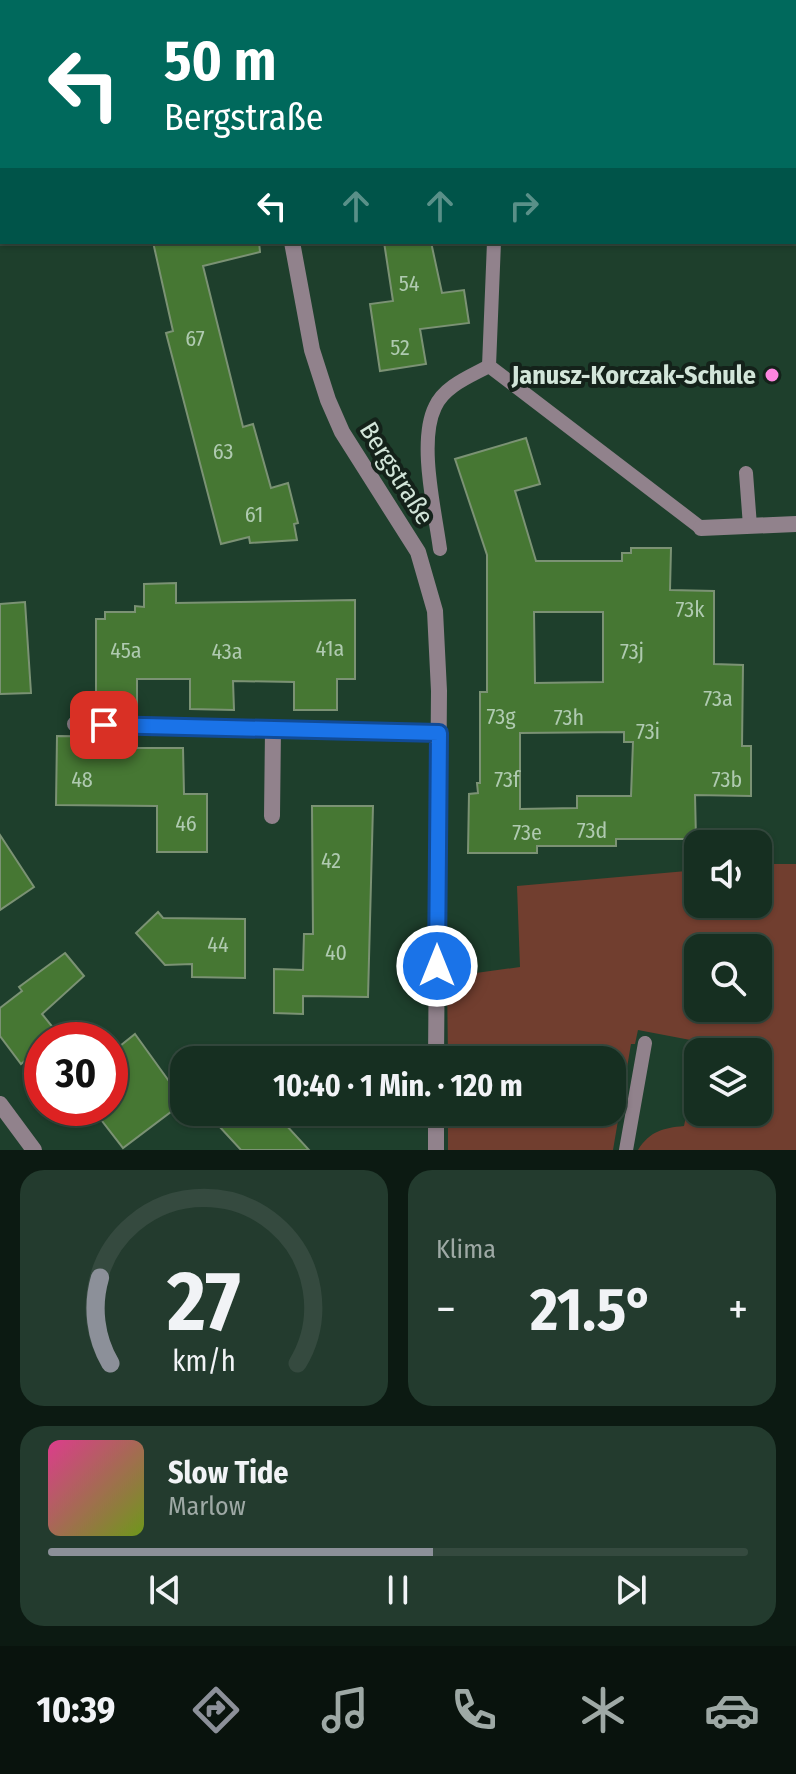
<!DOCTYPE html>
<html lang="de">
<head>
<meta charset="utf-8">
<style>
  :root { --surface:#162f21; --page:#233b2e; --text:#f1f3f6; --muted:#9ea9a5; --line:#354a3f; --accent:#8c9099 }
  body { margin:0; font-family:"Fira Sans Condensed",sans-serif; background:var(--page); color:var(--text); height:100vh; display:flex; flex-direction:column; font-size:30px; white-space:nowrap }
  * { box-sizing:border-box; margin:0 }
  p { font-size:26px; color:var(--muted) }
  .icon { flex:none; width:44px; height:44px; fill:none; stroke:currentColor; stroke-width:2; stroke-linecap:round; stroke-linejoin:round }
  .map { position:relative; height:1150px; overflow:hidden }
  .details { display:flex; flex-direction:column; gap:20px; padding:20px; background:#0c1a12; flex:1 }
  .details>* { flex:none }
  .top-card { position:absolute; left:0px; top:0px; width:796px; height:244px; box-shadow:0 2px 6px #0004,0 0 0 2px var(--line); background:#00695c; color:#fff; overflow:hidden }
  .fabs { position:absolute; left:684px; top:830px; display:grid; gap:16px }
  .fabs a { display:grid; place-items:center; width:88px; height:88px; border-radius:16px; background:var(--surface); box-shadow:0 2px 6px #0004,0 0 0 2px var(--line); font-size:40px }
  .speed { position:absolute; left:24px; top:1022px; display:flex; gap:16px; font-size:40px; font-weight:700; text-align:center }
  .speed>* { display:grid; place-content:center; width:104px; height:104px; border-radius:50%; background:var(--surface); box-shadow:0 2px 6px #0004,0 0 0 2px var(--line); line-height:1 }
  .speed .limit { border:12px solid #d22; background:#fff; color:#111 }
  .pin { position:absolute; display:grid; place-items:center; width:68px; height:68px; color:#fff; margin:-34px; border-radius:16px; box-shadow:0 4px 12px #0006 }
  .me { position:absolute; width:88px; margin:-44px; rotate:0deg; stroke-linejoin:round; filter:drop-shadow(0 0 6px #0008) }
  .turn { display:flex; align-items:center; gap:28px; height:168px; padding:0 32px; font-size:36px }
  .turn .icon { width:104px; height:104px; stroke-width:2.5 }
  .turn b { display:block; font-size:56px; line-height:68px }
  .lanes { display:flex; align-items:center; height:76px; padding:0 32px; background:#0003; justify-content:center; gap:40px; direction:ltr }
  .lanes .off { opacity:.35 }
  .big { font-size:60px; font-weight:700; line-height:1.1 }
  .details .widget { flex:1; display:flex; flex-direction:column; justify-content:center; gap:12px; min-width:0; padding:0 28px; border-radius:24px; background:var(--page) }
  .details .dial { align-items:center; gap:0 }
  .dial svg { height:208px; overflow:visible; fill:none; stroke:var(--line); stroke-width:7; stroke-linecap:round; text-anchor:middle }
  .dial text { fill:var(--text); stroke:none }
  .song { display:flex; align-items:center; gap:24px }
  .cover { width:96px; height:96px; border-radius:12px; background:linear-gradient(135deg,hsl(330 70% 55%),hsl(80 70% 35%)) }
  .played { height:8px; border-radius:4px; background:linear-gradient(90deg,var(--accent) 55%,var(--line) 55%) }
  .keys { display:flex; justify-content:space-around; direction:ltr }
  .heat { display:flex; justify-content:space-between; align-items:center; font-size:44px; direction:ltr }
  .details .tiles { flex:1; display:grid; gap:20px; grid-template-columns:1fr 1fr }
  .widget:last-child { grid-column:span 2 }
  .trip { position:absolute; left:170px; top:1046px; width:456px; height:80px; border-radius:24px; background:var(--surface); box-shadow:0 2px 6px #0004,0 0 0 2px var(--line); font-weight:700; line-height:80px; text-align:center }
  .dock { display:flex; height:128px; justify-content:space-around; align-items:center; background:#09130d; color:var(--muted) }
  .dock .icon { width:56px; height:56px }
  .dock .on { color:var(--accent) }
  .dock b { font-size:36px; color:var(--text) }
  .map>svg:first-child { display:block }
</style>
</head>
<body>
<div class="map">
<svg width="796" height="1150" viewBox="0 0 796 1150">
  <rect width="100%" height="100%" fill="#1e3f2c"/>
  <path fill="#713e2f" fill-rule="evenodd" d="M 758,864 L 796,864 L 796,1150 L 638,1150 C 650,1131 663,1128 684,1126 L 698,1058 L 698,1112 L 758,1112 L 758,1052 L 699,1052 L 701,1042 L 638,1030 L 635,1044 L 631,1044 L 613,1150 L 448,1150 L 448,1112 L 612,1112 L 612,1060 L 448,1060 L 447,977 L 520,967 L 517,886 L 698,870 L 698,904 L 758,904 ZM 698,948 L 758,948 L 758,1008 L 698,1008 Z"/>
  <g fill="#467733" stroke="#7b9274" stroke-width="2" fill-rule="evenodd">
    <path d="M 153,242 L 259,242 L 260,252 L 203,266 L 243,427 L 253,424 L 271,488 L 288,483 L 298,523 L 294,524 L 297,540 L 250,543 L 249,537 L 221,544 L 166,333 L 173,331 Z"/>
    <path d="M 384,242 L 431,242 L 442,293 L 464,290 L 469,323 L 420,329 L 426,364 L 380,371 L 370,304 L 393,301 Z"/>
    <path d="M 526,438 L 540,484 L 515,491 L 536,561 L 622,561 L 622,553 L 631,553 L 631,548 L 671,548 L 670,590 L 714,591 L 714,664 L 743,665 L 742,746 L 751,746 L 751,796 L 695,795 L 696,839 L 616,839 L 616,846 L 537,846 L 537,853 L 468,853 L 469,794 L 478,793 L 477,783 L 480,783 L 480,692 L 487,692 L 487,555 L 455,459 ZM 534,612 L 603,612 L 603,682 L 535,683 ZM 624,732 L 624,742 L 633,742 L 631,796 L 577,796 L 577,808 L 520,809 L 520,733 Z"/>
    <path d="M 176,583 L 176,603 L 355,600 L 355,679 L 337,679 L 337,710 L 294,710 L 294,682 L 233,681 L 234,710 L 190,709 L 190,679 L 137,679 L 137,715 L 96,714 L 96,619 L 105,619 L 105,612 L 135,612 L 135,606 L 144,607 L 144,584 Z"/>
    <path d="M 25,602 L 31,693 L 0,694 L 0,604 Z"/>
    <path d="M 57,736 L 137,737 L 137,748 L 183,748 L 184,794 L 207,794 L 207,852 L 157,852 L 157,806 L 56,805 Z"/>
    <path d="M 312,806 L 373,806 L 368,997 L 303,996 L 303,1014 L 274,1013 L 274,969 L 303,970 L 304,934 L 313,934 Z"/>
    <path d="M 0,835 L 34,887 L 0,910 Z"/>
    <path d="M 158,912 L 163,918 L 245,919 L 245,978 L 192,977 L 192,964 L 165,965 L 136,933 Z"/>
    <path d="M 65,953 L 84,976 L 42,1014 L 59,1035 L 52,1040 L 42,1040 L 42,1047 L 21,1064 L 0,1036 L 0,1008 L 22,991 L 19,987 Z"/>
    <path d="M 135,1034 L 184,1102 L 123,1148 L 92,1108 L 110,1108 L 110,1054 Z"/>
    <path d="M 206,1112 L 274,1112 L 309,1150 L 241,1150 Z"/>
  </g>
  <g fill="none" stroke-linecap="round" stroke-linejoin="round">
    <g stroke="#91828c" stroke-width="14">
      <path d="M 494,242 L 489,366 L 701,528"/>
      <path d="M 746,473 L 750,526"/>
      <path d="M 440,549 C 435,511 418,442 435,407 C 444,386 471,376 489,366"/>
      <path d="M 626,1150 L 645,1043"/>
    </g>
    <g stroke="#91828c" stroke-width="16">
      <path d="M 275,0 L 276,2"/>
      <path d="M 0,48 L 2,48"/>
      <path d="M 794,78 L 796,78"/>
      <path d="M 292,242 L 312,350 L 328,400 L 342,432 L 418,552 L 435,611 L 439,691 L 436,1060"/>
      <path d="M 701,528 L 796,524"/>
      <path d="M 75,724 L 439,733"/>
      <path d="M 272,816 L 273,730"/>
      <path d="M 0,1104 L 34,1150"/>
      <path d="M 436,1150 L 436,1112"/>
    </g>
  </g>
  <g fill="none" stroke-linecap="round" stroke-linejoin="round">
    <g stroke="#114b97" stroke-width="20">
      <path id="route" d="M 104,725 L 439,733 L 437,966"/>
    </g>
    <use href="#route" stroke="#1a73e8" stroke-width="14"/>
  </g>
  <circle fill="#fe85df" stroke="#14221a" stroke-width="3" cx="772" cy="375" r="8"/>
  <g text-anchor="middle" stroke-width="8" stroke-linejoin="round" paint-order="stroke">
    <g font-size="22" fill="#afcab0">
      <text x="409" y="291">54</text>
      <text x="195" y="346">67</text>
      <text x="400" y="355">52</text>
      <text x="223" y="459">63</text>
      <text x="254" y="522">61</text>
      <text x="690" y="617">73k</text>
      <text x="330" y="656">41a</text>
      <text x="126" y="658">45a</text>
      <text x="227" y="659">43a</text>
      <text x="632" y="659">73j</text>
      <text x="718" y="706">73a</text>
      <text x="501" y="724">73g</text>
      <text x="569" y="725">73h</text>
      <text x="648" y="739">73i</text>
      <text x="82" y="787">48</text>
      <text x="507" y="787">73f</text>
      <text x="727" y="787">73b</text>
      <text x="186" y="831">46</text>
      <text x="592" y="838">73d</text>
      <text x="527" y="840">73e</text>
      <text x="331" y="868">42</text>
      <text x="218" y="952">44</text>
      <text x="336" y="960">40</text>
    </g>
    <g font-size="26" font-weight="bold" fill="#d2e5d9" stroke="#14221a" text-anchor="end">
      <text x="756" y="384">Janusz-Korczak-Schule</text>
    </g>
    <g font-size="26" fill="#d2e5d9" stroke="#14221a">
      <text transform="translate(397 473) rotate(58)" y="9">Bergstraße</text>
    </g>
  </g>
</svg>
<div class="fabs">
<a><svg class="icon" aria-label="sound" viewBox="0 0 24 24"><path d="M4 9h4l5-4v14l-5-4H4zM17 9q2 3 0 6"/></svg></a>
<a><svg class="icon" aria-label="search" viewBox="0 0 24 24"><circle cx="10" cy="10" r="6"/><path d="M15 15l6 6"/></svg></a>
<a><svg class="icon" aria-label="layers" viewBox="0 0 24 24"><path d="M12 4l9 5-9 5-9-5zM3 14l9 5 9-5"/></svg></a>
</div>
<div class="speed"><div class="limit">30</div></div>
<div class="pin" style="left:104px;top:725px;background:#d93025"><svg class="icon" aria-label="arrive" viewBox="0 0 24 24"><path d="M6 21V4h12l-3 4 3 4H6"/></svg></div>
<svg class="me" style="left:437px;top:966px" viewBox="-20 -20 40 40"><circle r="17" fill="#1a73e8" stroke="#fff" stroke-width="3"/><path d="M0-11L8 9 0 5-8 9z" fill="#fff"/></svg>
<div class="trip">10:40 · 1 Min. · 120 m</div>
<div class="top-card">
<div class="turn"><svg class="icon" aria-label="left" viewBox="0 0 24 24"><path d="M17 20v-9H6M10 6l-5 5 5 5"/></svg><div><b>50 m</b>Bergstraße</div></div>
<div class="lanes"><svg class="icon" aria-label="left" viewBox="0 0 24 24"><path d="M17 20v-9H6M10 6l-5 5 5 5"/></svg><svg class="icon off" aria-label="ahead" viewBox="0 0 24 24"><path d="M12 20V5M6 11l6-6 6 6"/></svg><svg class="icon off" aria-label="ahead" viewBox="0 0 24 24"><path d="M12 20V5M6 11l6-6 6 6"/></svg><svg class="icon off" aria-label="right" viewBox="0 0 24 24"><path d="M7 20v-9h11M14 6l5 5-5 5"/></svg></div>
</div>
</div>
<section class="details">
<div class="tiles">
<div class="widget dial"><svg viewBox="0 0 100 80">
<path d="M14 69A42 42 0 1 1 86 69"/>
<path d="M14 69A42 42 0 0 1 10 36" stroke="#8c9099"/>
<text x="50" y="56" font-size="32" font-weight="700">27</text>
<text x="50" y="72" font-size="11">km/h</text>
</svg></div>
<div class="widget"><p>Klima</p>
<div class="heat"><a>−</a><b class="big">21.5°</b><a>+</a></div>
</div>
<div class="widget">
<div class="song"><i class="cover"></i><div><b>Slow Tide</b><p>Marlow</p></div></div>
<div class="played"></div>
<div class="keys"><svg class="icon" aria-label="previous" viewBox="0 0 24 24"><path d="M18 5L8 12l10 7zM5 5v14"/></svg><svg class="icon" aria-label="pause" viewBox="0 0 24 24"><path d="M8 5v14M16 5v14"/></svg><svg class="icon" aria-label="next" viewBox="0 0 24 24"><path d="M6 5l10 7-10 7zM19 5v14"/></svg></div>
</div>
</div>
</section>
<nav class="dock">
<b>10:39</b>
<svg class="icon on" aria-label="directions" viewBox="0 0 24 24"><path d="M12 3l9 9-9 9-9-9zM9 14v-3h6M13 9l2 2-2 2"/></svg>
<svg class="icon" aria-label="music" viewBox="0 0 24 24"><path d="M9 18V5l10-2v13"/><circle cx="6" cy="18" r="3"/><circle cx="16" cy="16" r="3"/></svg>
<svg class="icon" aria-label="phone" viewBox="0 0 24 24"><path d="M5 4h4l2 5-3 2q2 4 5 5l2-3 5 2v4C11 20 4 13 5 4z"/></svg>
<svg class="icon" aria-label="climate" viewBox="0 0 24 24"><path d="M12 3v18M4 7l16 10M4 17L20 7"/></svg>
<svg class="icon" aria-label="car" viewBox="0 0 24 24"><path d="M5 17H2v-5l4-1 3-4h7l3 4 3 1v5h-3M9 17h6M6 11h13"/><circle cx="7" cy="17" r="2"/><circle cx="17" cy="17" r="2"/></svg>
</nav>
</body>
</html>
